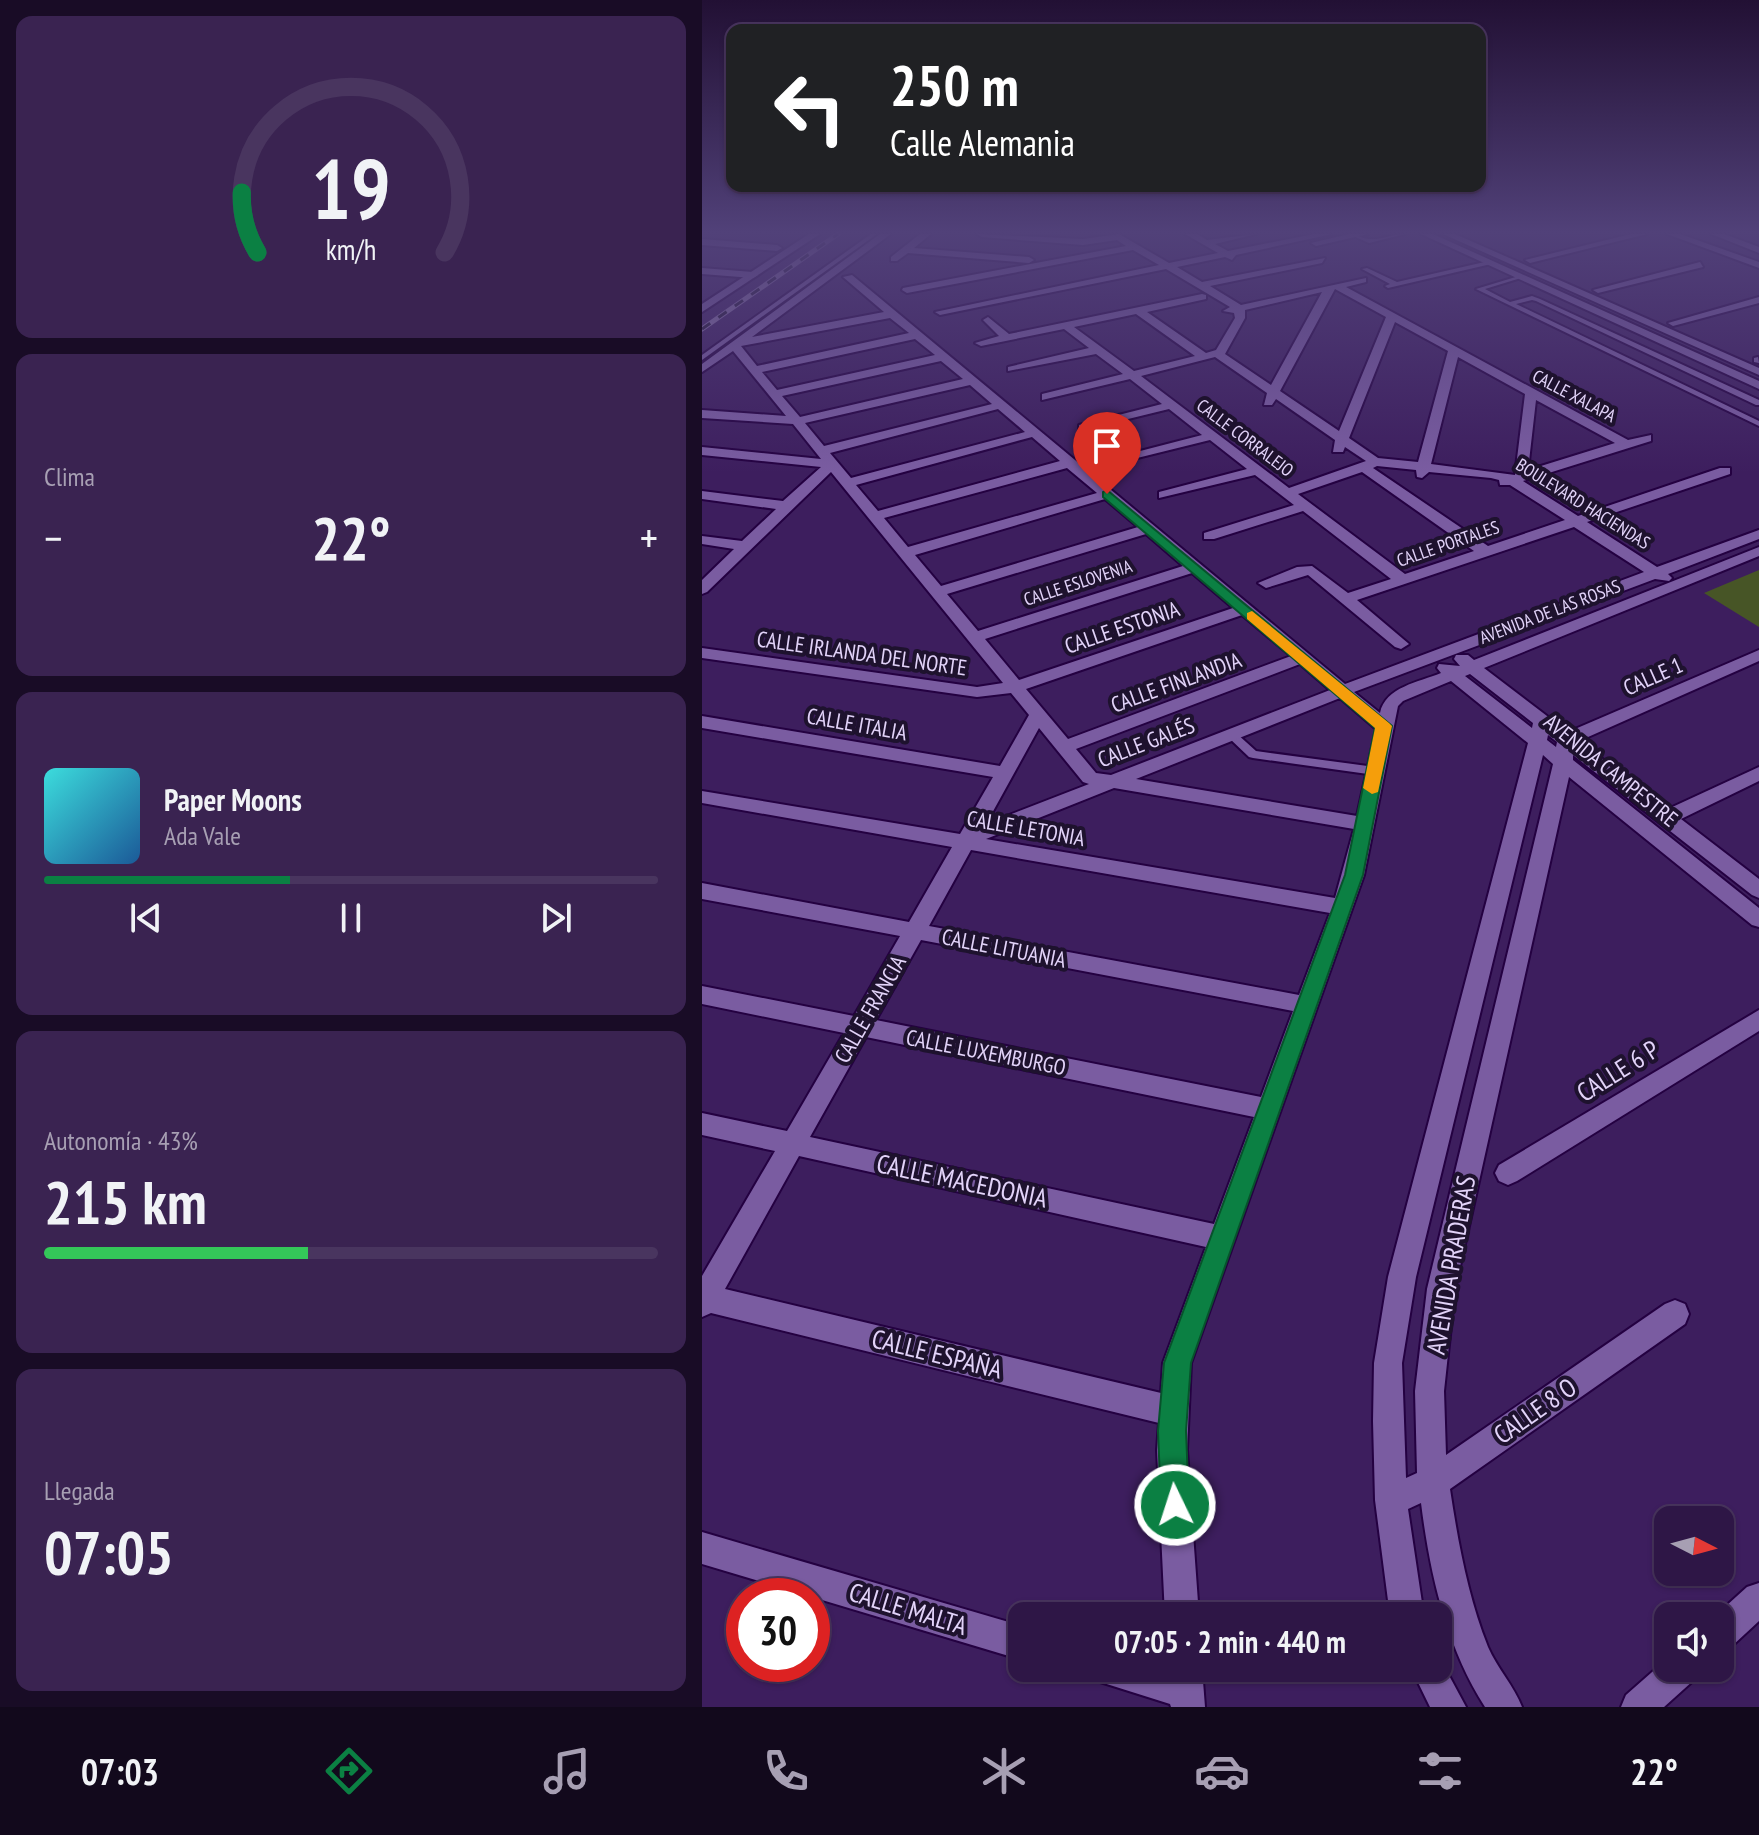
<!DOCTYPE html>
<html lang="es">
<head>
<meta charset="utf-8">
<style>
  :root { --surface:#2e1646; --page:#3a2351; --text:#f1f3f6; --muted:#a79fb3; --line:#49355f; --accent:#0b8043 }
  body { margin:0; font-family:"PT Sans Narrow",sans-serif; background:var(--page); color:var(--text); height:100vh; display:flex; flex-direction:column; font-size:30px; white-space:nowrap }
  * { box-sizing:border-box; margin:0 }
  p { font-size:26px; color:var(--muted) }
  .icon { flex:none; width:44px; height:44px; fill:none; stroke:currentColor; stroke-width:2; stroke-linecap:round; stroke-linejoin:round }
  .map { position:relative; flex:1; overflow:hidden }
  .panel { display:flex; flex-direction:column; gap:16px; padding:16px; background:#190c26; width:702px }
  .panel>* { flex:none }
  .guide { position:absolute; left:24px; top:24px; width:760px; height:168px; border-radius:16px; box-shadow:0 2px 6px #0004,0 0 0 2px var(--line); background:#202124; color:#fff; overflow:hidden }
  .needle { width:52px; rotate:96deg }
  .fabs { position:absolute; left:952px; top:1506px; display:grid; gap:16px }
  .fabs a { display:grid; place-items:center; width:80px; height:80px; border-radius:16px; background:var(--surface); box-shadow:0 2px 6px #0004,0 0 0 2px var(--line); font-size:40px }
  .speed { position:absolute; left:24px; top:1578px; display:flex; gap:16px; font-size:40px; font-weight:700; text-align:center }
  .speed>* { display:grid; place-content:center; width:104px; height:104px; border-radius:50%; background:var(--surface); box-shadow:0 2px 6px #0004,0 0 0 2px var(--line); line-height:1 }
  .speed .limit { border:12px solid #d22; background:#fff; color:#111 }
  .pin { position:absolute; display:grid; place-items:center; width:68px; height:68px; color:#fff; margin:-82px -34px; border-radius:50% 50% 50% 0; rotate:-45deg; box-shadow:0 0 8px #0007 }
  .pin .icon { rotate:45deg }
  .me { position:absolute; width:88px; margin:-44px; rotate:356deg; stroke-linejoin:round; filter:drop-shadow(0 0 6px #0008) }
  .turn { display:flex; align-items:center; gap:28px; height:168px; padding:0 32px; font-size:36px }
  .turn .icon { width:104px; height:104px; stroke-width:2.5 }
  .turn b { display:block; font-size:56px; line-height:68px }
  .big { font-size:60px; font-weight:800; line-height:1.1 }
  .panel .widget { flex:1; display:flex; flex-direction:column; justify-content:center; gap:12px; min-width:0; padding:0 28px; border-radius:16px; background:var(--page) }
  .panel .dial { align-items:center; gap:0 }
  .dial svg { height:208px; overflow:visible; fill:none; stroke:var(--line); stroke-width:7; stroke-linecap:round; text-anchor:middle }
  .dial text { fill:var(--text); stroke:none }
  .song { display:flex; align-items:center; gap:24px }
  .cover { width:96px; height:96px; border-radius:12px; background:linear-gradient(135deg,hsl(180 70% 55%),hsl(210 70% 35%)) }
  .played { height:8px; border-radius:4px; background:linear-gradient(90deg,var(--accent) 40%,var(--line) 40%) }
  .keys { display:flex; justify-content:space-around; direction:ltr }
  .heat { display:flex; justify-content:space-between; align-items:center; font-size:44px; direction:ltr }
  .charge { height:12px; border-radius:6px; background:linear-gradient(90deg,#34c759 43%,var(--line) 0) }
  .trip { position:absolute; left:306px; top:1602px; width:444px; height:80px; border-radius:16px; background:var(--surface); box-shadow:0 2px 6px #0004,0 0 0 2px var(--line); font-weight:800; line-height:80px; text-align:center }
  .menu { display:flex; height:128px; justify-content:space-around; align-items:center; background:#12091c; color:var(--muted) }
  .menu .icon { width:56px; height:56px }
  .menu .current { color:var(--accent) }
  .menu b { font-size:36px; color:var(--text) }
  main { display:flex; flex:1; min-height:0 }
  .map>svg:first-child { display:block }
</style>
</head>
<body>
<main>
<section class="panel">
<div class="widget dial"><svg viewBox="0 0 100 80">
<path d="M14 69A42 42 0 1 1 86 69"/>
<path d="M14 69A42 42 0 0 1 8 46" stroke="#0b8043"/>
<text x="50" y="56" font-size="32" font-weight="700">19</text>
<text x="50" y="72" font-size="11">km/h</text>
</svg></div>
<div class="widget"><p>Clima</p>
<div class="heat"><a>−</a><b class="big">22°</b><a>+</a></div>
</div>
<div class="widget">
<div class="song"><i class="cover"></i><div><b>Paper Moons</b><p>Ada Vale</p></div></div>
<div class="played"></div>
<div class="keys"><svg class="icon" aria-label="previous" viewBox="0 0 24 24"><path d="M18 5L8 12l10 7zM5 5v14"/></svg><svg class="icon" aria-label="pause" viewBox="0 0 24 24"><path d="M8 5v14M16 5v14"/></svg><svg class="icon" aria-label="next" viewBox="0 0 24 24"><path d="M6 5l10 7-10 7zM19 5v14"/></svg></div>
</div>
<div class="widget"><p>Autonomía · 43%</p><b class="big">215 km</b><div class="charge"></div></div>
<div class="widget"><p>Llegada</p><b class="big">07:05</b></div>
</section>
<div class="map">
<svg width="1057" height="1707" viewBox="0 0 1057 1707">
  <rect width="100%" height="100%" fill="#3d1e5e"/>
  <path fill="#475526" d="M 1057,570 L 1057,627 L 1002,593 Z"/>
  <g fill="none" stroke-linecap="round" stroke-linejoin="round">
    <g stroke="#240141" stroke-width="4">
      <g id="service">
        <path d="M 169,234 L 175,234 L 0,360 L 0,355 Z"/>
        <path d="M 647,234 C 655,234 660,239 668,239 C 679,240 691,234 703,234 L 667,243 Z"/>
        <path d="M 787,261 L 789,264 L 686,288 L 683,286 L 688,284 L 660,269 L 665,268 L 695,282 Z"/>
        <path d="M 817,276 L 822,277 L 783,289 L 808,302 L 830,296 L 838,299 L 1057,400 L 1057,405 L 1054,405 L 834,301 L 830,300 L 814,304 L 1057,421 L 1057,426 L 774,289 Z"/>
        <path d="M 530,732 L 534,733 L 554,751 L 673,767 L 679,771 L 673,775 L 551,758 L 547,757 L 526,737 L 525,735 Z"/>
      </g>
    </g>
    <g stroke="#240141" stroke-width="4">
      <g id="minor">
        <path d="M 178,234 L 189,234 L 50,337 L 182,312 L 141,277 L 150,275 L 643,684 L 942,572 L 872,527 L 655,600 L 707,644 L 699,649 L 693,647 L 606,575 L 564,588 L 556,583 L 595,567 L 610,566 L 646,593 L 689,579 L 601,511 L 512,539 L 502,539 L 502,533 L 592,505 L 553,475 L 457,498 L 457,492 L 545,469 L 508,440 L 415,463 L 415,457 L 500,435 L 467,409 L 377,431 L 377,425 L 460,404 L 428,379 L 340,400 L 340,394 L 421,374 L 394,354 L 306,371 L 306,367 L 387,348 L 362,329 L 279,346 L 273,343 L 297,336 L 281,320 L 286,317 L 307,334 L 500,294 L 504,295 L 504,299 L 445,312 L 504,353 L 514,350 L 533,318 L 532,313 L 521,311 L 528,307 L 464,269 L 238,315 L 233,312 L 457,265 L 431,250 L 205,293 L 200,290 L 201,288 L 424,246 L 415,240 L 381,245 L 280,237 L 275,234 L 381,239 L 417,234 L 467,263 L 516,253 L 483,234 L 495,234 L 505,240 L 554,234 L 513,244 L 526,251 L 612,234 L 630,234 L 534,255 L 530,260 L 523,257 L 475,267 L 500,282 L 623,258 L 620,263 L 508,286 L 539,305 L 664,278 L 664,282 L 644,287 L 926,440 L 949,435 L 949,441 L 821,481 L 876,516 L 1018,468 L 1028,468 L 1028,474 L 885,522 L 955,567 L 1057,530 L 1057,539 L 966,574 L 970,578 L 967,581 L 953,579 L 652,692 L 678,713 C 683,687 717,682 739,673 L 735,668 L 737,664 L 758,666 L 752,659 L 754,655 L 766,655 L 772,660 L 1057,547 L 1057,556 L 782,668 L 866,732 L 1057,650 L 1057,661 L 877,741 L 966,809 L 1057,767 L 1057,781 L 979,819 L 1057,879 L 1057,898 L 1050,895 L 871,755 L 871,760 L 1057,908 L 1057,927 L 1050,925 L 867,777 L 753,1289 L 742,1391 L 744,1455 L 963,1304 L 973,1300 L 983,1304 L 987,1314 L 983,1324 L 748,1489 C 756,1542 766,1597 786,1647 C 795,1668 812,1686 820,1707 L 783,1707 C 744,1646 728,1574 719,1503 L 706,1509 L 722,1616 L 688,1616 L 673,1500 L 671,1421 L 672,1363 L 686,1277 L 826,743 L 749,681 L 701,701 L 696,706 L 662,875 L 489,1363 L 485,1450 L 497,1616 L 463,1616 L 455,1450 L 457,1423 L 9,1313 L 0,1317 L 0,1276 L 73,1151 L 0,1135 L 0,1113 L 85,1131 L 142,1033 L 0,1004 L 0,986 L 152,1016 L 198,936 L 0,899 L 0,883 L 207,922 L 250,847 L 0,803 L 0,791 L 258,834 L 291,777 L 0,728 L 0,716 L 298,766 L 327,715 L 309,693 L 275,697 L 0,658 L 0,648 L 275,687 L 301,683 L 129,472 L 5,592 L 0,594 L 0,580 L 32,549 L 0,544 L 0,536 L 40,541 L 74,509 L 0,499 L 0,491 L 81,501 L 119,467 L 0,455 L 0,447 L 119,459 L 91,424 L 0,418 L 0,410 L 84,416 L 31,351 L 0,372 L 0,364 ZM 633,289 L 684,317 L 637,431 L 578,391 ZM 620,292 L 569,385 L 523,354 L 543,318 L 543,310 ZM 434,314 L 493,356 L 432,371 L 372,327 ZM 188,318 L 207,333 L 55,366 L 39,346 ZM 693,322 L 746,351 L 716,462 L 676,458 L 647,438 ZM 213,339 L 233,355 L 75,390 L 60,372 ZM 513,357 L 565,393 L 562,405 L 570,405 L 574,399 L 633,440 L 631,452 L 641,452 L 643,447 L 664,461 L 587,488 L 439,376 ZM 756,357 L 823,394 L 813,475 L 729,464 ZM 239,361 L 261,379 L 98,417 L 80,396 ZM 268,385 L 290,404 L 122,446 L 103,423 ZM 834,400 L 913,443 L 826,470 ZM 296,409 L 323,432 L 149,478 L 128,453 ZM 330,437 L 358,461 L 176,511 L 154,485 ZM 675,466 L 714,470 L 715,477 L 720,478 L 727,472 L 789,478 L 797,480 L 798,485 L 808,485 L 863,520 L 786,546 L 671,468 ZM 365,468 L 395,493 L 206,547 L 182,518 ZM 660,472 L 772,551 L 703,574 L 596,494 ZM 403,499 L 436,527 L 239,586 L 213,555 ZM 444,534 L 481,566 L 276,631 L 245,594 ZM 490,573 L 531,608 L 317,680 L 283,639 ZM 540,615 L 589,656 L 366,739 L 324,689 ZM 598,664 L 628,690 L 409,775 L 394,773 L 374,749 ZM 768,674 L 831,723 L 830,728 L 763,676 ZM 638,698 L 674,729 L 655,816 L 434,779 ZM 337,728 L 381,782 L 387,784 L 284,824 ZM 846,735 L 855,742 L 854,747 L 845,740 ZM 841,755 L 851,764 L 725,1289 L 713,1391 L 715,1473 L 704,1478 L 700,1363 L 714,1277 ZM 412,788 L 652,829 L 633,898 L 284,839 ZM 269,850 L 628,913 L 597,995 L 227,926 ZM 219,940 L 591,1011 L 559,1097 L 174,1020 ZM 164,1037 L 552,1117 L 512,1224 L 108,1137 ZM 97,1156 L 504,1247 L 461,1363 L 459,1393 L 23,1289 Z"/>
        <path d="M 218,234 L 229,234 L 212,248 L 327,257 L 332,260 L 327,263 L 206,253 L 195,261 L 189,261 L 189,257 Z"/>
        <path d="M 647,234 L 666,234 L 614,246 L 609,243 Z"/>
        <path d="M 719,234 L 731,234 L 1057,381 L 1057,389 Z"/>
        <path d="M 929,234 L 945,234 L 828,263 L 823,260 Z"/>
        <path d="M 965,234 L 978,234 L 1057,262 L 1057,268 Z"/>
        <path d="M 1009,234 L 1022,234 L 1057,247 L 1057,253 Z"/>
        <path d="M 0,239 L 75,245 L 80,248 L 75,251 L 0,245 Z"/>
        <path d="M 998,262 L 1001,267 L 896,293 L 891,290 Z"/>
        <path d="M 0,268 L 51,272 L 56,275 L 51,278 L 0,274 Z"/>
        <path d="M 1057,297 L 1057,303 L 971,326 L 966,323 Z"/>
        <path d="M 1056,357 L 1057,363 L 1052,362 L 1052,358 Z"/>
        <path d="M 1057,1010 L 1057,1031 L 815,1181 L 806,1185 L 797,1181 L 793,1173 L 797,1165 Z"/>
        <path d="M 0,1532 L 320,1626 L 320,1660 L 0,1564 Z"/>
        <path d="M 1057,1583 L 1057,1621 L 1030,1646 L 1018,1651 L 1018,1616 L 1013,1616 L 1045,1587 Z"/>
        <path d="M 736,1655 L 764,1707 L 728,1707 L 709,1668 L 736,1668 Z"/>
        <path d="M 966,1658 L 966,1668 L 997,1668 L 992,1680 L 962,1707 L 919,1707 L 924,1695 Z"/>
        <path d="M 387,1668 L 500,1668 L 503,1707 L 469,1707 L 468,1704 L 392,1680 Z"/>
      </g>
    </g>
    <g stroke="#240141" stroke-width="4">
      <path id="tertiary" d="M 107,234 L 118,234 L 0,312 L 0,304 Z"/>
    </g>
    <g stroke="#240141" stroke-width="4">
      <path id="secondary" d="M 741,234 L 753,234 L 1057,368 L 1057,375 Z"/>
    </g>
    <use href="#service" fill="#7a5ca1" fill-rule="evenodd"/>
    <use href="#minor" fill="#7a5ca1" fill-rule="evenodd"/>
    <use href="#tertiary" fill="#7a5ca1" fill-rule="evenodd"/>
    <use href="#secondary" fill="#7a5ca1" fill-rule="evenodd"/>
    <g stroke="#8d76a9" stroke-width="5">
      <path id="rail" d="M 0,329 L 136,234"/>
    </g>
    <use href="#rail" stroke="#1e122e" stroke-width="3" stroke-dasharray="10" stroke-linecap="butt"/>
  </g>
  <linearGradient id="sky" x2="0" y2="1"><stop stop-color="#221034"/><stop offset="0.49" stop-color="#514179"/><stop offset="1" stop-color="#514179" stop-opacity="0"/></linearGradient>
  <rect width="1057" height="473" fill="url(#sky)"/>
  <path fill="#0b8043" stroke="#07532c" stroke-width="2" d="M 405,490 L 690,726 L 661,875 L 489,1363 L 484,1431 L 487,1505 L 483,1515 L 473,1520 L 463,1515 L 459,1505 L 456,1431 L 462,1363 L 643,875 L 673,728 L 401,497 L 401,492 Z"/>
  <path fill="#f59e0b" d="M 550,611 L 687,723 L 690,726 L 676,792 L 670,794 L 661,788 L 673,728 L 545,619 L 545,613 Z"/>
  <g text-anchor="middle" stroke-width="8" stroke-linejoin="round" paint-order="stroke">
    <g font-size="18" fill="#e2d3f9" stroke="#1e122e">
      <text transform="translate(872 396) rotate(28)" y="6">CALLE XALAPA</text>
      <text transform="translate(543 438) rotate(37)" y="6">CALLE CORRALEJO</text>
      <text transform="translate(881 504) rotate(32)" y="6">BOULEVARD HACIENDAS</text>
      <text transform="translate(746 544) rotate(-19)" y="6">CALLE PORTALES</text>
      <text transform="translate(376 583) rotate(-18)" y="6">CALLE ESLOVENIA</text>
      <text transform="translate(848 612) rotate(-21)" y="6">AVENIDA DE LAS ROSAS</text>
    </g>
    <g font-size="22" fill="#e2d3f9" stroke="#1e122e">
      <text transform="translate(420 627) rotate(-19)" y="8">CALLE ESTONIA</text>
      <text transform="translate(160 653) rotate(8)" y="8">CALLE IRLANDA DEL NORTE</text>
      <text transform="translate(951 676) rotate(-24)" y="8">CALLE 1</text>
      <text transform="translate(474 682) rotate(-20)" y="8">CALLE FINLANDIA</text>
      <text transform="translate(155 724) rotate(10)" y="8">CALLE ITALIA</text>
      <text transform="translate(444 742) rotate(-21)" y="8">CALLE GALÉS</text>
      <text transform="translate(909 770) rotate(39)" y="8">AVENIDA CAMPESTRE</text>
      <text transform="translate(324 828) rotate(10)" y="8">CALLE LETONIA</text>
      <text transform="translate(302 948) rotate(11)" y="8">CALLE LITUANIA</text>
      <text transform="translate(168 1009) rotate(-60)" y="8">CALLE FRANCIA</text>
      <text transform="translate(284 1052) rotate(11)" y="8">CALLE LUXEMBURGO</text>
    </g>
    <g font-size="26" fill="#e2d3f9" stroke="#1e122e">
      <text transform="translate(916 1071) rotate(-32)" y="9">CALLE 6 P</text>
      <text transform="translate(260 1181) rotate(12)" y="9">CALLE MACEDONIA</text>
      <text transform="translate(749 1265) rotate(-80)" y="9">AVENIDA PRADERAS</text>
      <text transform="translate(235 1354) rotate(14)" y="9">CALLE ESPAÑA</text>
      <text transform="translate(833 1411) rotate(-35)" y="9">CALLE 8 O</text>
      <text transform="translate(206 1609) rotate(17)" y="9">CALLE MALTA</text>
    </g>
  </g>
</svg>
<div class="fabs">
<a><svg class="needle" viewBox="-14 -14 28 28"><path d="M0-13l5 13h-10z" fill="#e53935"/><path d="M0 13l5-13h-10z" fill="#a79fb3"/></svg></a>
<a><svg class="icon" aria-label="sound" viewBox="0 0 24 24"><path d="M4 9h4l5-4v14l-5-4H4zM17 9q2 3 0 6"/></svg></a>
</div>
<div class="speed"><div class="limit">30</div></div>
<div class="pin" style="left:405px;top:494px;background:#d93025"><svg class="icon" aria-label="arrive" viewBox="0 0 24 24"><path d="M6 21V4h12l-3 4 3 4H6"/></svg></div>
<svg class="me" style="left:473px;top:1505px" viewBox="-20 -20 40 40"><circle r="17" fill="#0b8043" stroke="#fff" stroke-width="3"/><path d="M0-11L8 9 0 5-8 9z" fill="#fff"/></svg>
<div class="trip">07:05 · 2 min · 440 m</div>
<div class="guide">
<div class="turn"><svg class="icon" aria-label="left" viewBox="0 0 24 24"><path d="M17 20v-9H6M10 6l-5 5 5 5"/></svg><div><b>250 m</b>Calle Alemania</div></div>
</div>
</div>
</main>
<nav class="menu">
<b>07:03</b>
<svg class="icon current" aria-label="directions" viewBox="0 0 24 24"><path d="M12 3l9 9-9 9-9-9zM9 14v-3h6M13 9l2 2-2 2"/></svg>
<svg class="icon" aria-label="music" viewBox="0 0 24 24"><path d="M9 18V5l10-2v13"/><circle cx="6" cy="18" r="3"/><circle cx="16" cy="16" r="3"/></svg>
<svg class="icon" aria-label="phone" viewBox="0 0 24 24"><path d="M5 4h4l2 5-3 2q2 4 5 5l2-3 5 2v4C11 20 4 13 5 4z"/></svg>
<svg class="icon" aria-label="climate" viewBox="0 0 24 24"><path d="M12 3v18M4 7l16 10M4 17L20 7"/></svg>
<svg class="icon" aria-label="car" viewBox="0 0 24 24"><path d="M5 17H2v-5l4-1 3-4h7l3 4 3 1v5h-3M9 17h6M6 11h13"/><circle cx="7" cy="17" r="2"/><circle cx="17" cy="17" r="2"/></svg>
<svg class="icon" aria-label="filters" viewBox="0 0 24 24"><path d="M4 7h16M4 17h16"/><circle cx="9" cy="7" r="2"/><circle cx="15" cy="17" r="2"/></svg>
<b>22°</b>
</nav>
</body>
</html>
